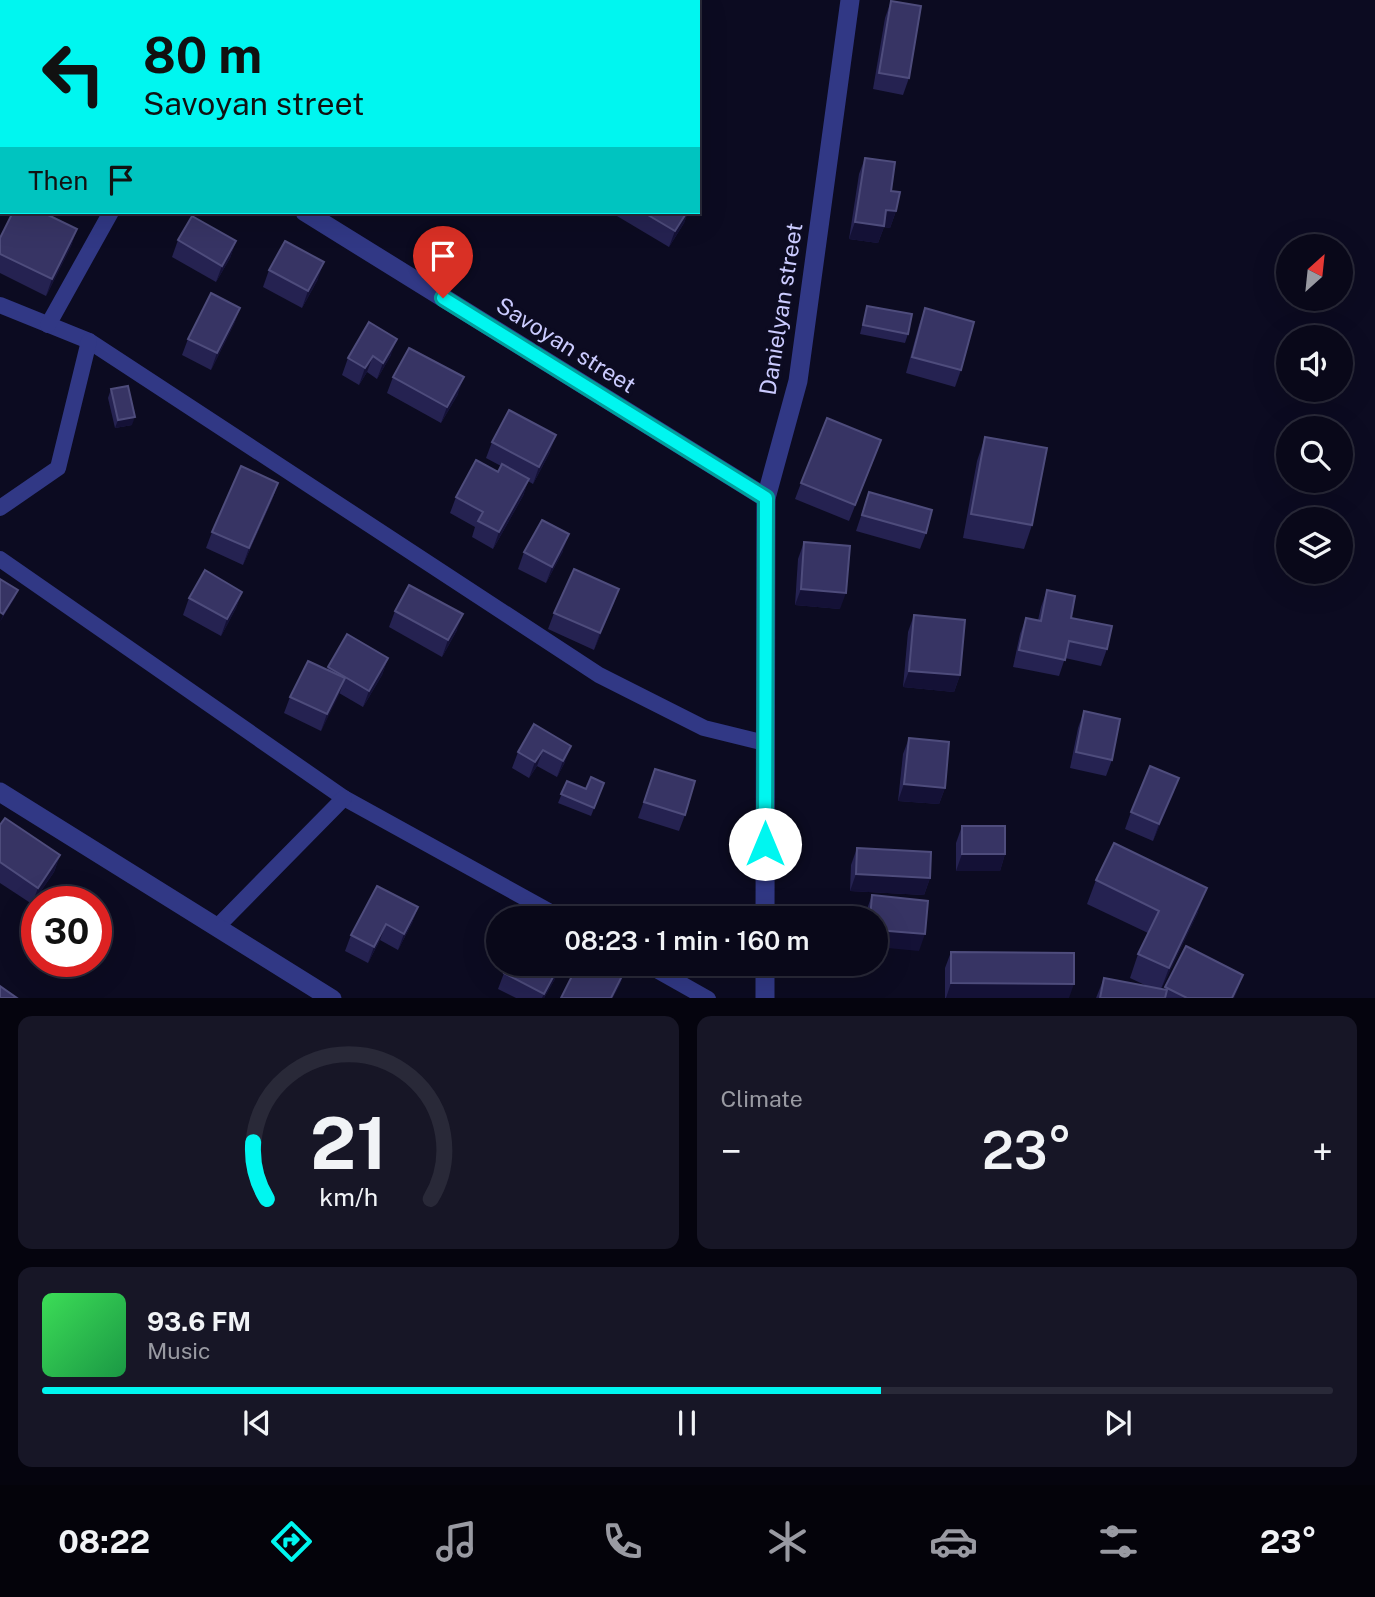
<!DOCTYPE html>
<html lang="en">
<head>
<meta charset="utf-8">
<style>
  :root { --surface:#090819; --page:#171626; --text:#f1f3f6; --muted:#999aa2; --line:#292938; --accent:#00f6f0 }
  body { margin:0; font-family:"Public Sans",sans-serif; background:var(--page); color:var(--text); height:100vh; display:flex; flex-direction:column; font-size:26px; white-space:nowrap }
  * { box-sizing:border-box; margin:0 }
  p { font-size:23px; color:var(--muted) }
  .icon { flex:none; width:38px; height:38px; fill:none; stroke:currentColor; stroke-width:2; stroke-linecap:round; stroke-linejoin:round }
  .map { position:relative; height:998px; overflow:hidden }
  .panel { display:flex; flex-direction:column; gap:18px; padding:18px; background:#05040e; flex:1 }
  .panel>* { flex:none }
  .hud { position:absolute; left:0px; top:0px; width:700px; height:214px; box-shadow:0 7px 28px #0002,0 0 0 2px var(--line); background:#00f6f0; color:#111; overflow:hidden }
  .needle { width:46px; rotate:27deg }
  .fabs { position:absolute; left:1276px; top:234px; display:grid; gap:14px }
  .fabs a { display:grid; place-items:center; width:77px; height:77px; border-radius:50%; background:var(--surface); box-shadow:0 7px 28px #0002,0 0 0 2px var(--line); font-size:35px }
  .speed { position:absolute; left:21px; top:886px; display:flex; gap:14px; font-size:35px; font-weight:700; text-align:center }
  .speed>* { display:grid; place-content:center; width:91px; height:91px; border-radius:50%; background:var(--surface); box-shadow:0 7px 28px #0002,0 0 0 2px var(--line); line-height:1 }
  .speed .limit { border:10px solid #d22; background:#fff; color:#111 }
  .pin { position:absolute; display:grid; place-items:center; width:60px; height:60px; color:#fff; margin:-72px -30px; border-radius:50% 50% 50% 0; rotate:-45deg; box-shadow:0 0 7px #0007 }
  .pin .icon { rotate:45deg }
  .me { position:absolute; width:77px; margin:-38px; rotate:0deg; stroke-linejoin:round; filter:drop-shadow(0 0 5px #0008) }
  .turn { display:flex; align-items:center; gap:24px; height:147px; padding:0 28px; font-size:32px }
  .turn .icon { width:91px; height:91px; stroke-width:2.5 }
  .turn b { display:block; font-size:49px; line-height:60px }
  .then { display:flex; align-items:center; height:66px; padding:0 28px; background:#0003; gap:14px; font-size:26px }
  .big { font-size:52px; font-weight:600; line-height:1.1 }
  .panel .card { flex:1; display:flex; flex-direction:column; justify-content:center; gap:10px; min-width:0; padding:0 24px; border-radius:14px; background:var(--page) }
  .panel .dial { align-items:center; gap:0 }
  .dial svg { height:182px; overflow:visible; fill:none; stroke:var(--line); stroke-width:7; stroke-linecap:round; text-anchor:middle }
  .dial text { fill:var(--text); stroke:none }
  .song { display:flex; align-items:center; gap:21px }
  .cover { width:84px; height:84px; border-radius:10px; background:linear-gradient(135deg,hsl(130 70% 55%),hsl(140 70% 35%)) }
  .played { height:7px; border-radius:4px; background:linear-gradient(90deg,var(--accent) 65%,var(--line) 65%) }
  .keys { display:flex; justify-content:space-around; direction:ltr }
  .heat { display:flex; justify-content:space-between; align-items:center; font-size:38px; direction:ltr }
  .panel .tiles { flex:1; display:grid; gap:18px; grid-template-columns:1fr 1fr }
  .card:last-child { grid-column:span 2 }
  .trip { position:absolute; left:486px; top:906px; width:402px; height:70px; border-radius:35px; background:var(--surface); box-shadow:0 7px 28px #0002,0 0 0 2px var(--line); font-weight:600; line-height:70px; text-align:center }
  .dock { display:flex; height:112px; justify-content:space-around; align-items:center; background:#04030a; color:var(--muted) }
  .dock .icon { width:49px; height:49px }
  .dock .selected { color:var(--accent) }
  .dock b { font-size:32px; color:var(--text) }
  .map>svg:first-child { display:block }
</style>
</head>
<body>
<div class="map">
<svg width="1375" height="999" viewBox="0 0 1375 999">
  <rect width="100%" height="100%" fill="#0c0b21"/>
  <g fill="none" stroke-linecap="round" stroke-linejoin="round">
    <g stroke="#313885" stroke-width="16">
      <path d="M 0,305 L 89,341 L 599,675 L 704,728 L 765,743"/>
      <path d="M 48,325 L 111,212"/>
      <path d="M 0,508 L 58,468 L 89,341"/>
      <path d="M 0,559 L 344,798 L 563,919"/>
      <path d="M 217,927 L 344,798"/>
      <path d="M 646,964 L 708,999"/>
    </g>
    <g stroke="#313885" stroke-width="19">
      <path d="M 0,21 L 2,22"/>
      <path d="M 305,212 L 766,498"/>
      <path d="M 0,792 L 332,999"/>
      <path d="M 765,919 L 766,498 L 798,381 L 850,0"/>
      <path d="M 765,999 L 765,964"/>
    </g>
  </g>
  <g fill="#252251">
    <path d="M 191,0 L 218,0 L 217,2 L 194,2 Z"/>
    <path d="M 891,1 L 909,78 L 903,95 L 873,89 L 885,18 Z"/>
    <path d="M 865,158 L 891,191 L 896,211 L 890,228 L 884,227 L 878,243 L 849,239 L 859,174 Z"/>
    <path d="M 619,212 L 688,212 L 684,223 L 669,247 L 617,216 Z"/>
    <path d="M 77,229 L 71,246 L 46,296 L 0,273 L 0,238 Z"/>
    <path d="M 178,240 L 236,241 L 230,258 L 216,282 L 172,257 Z"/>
    <path d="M 269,270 L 318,279 L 302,308 L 263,287 Z"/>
    <path d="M 867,306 L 908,334 L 905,343 L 860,334 Z"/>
    <path d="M 240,308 L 234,324 L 211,370 L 182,355 L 188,339 Z"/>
    <path d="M 925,308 L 961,370 L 955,387 L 906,373 L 919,325 Z"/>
    <path d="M 391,355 L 377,379 L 367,372 L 359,385 L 342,375 L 348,358 Z"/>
    <path d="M 393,377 L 458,394 L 441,423 L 387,393 Z"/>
    <path d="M 111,389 L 132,425 L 115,428 L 108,398 Z"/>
    <path d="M 985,437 L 1032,525 L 1024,549 L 963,538 L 977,461 Z"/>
    <path d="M 492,442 L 550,452 L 533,484 L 528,481 L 523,496 L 493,549 L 472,537 L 475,527 L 450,513 L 456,497 L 498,472 L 501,466 L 486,458 Z"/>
    <path d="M 875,456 L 849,521 L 795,499 L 801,483 Z"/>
    <path d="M 278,483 L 272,500 L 243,565 L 206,548 L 212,532 Z"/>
    <path d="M 869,492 L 926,533 L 920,549 L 856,531 Z"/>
    <path d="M 804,542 L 840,609 L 795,605 L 798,559 Z"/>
    <path d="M 563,551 L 546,583 L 518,569 L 524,552 Z"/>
    <path d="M 619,589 L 594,650 L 548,629 L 554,613 Z"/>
    <path d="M 1047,590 L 1071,618 L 1107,649 L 1101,666 L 1065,658 L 1059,676 L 1013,667 L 1020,634 L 1026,618 L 1038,620 L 1041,607 Z"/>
    <path d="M 242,592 L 236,608 L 221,636 L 183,615 L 189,598 Z"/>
    <path d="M 395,611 L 457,630 L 442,657 L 389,627 Z"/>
    <path d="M 914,615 L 960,675 L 954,692 L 903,687 L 908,632 Z"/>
    <path d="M 388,658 L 382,675 L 363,707 L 339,693 L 321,731 L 284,713 L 290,697 L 327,670 L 328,667 Z"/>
    <path d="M 1084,711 L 1112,760 L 1106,776 L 1070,768 L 1078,728 Z"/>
    <path d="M 534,724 L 565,762 L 557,777 L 537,766 L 529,778 L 512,768 L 518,752 Z"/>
    <path d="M 909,738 L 945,788 L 939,804 L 898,801 L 903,754 Z"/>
    <path d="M 655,769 L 685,815 L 679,831 L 638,818 Z"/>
    <path d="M 1179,778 L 1153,841 L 1125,829 L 1131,812 Z"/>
    <path d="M 567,781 L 586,789 L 604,783 L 591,816 L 558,803 Z"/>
    <path d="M 0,825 L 60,855 L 54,872 L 32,904 L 0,883 Z"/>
    <path d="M 962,826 L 1005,854 L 1000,871 L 956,871 L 956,843 Z"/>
    <path d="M 857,848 L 930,878 L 924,895 L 850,891 L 851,865 Z"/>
    <path d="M 1096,880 L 1198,912 L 1161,989 L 1164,990 L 1186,946 L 1243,975 L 1234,998 L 1096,998 L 1104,978 L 1149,987 L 1130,978 L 1138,954 L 1148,933 L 1087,904 Z"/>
    <path d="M 872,895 L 919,951 L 877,919 L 865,919 L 866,912 Z"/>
    <path d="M 418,907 L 412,923 L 398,950 L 380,940 L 368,963 L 345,951 L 351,935 Z"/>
    <path d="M 951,952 L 1069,998 L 945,998 L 945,968 Z"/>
    <path d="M 504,973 L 555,979 L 544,998 L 516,998 L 498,989 Z"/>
  </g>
  <g fill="#141136">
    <path d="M 886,210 L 896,211 L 890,228 L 884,227 L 878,243 L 849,239 L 855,222 Z"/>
    <path d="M 687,212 L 688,212 L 684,223 L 669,247 L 675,231 Z"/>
    <path d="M 77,229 L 71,246 L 46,296 L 52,279 Z"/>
    <path d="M 236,241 L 230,258 L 216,282 L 222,266 Z"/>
    <path d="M 324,262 L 318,279 L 302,308 L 308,291 Z"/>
    <path d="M 240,308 L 234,324 L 211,370 L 217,353 Z"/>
    <path d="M 397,339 L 391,355 L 377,379 L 383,363 Z"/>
    <path d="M 373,356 L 367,372 L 359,385 L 365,368 Z"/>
    <path d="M 464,377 L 458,394 L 441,423 L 447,407 Z"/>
    <path d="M 135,417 L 132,425 L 115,428 L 118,420 Z"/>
    <path d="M 556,435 L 550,452 L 533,484 L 539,467 Z"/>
    <path d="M 529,479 L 523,496 L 493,549 L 499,532 Z"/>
    <path d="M 278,483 L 272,500 L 243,565 L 249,548 Z"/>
    <path d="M 569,534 L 563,551 L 546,583 L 552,567 Z"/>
    <path d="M 619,589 L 613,606 L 594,650 L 600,633 Z"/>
    <path d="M 801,589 L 846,593 L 840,609 L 795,605 Z"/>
    <path d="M 18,590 L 15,598 L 0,622 L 3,614 Z"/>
    <path d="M 242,592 L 236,608 L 221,636 L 227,619 Z"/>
    <path d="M 463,614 L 457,630 L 442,657 L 448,640 Z"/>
    <path d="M 388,658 L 382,675 L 363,707 L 369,691 Z"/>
    <path d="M 909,671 L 960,675 L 954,692 L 903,687 Z"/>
    <path d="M 345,678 L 339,695 L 321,731 L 327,714 Z"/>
    <path d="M 571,746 L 565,762 L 557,777 L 563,761 Z"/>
    <path d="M 543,750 L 537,766 L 529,778 L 535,762 Z"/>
    <path d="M 1179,778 L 1173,795 L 1153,841 L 1159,824 Z"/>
    <path d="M 904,784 L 945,788 L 939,804 L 898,801 Z"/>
    <path d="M 962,854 L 1005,854 L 1000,871 L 956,871 Z"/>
    <path d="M 60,855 L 54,872 L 32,904 L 38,888 Z"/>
    <path d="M 856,874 L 930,878 L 924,895 L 850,891 Z"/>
    <path d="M 1207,888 L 1198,912 L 1160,992 L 1169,968 Z"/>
    <path d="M 418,907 L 412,923 L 398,950 L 404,934 Z"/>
    <path d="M 386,924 L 380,940 L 368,963 L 374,947 Z"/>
    <path d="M 877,930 L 925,934 L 919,951 L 877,947 Z"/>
    <path d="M 560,964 L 555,979 L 544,998 L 542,998 Z"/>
    <path d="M 626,968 L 620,985 L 613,998 L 611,998 Z"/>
    <path d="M 1243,975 L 1237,992 L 1234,998 L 1232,998 Z"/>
    <path d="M 951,983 L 1074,984 L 1069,998 L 946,998 Z"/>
  </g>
  <g fill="#373464" stroke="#4e4c7c" stroke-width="2">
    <path d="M 891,1 L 921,6 L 909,78 L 879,73 Z"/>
    <path d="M 865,158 L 895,162 L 891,191 L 900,192 L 896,211 L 886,210 L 884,226 L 855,222 Z"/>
    <path d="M 13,212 L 42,212 L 77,229 L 52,279 L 0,254 L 0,238 Z"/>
    <path d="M 643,212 L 687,212 L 675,231 Z"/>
    <path d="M 192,216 L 236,241 L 222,266 L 178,240 Z"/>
    <path d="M 285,241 L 324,262 L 308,291 L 269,270 Z"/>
    <path d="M 211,293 L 240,308 L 217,353 L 188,339 Z"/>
    <path d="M 867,306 L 912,314 L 908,334 L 863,325 Z"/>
    <path d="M 925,308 L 974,322 L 961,370 L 912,357 Z"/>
    <path d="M 369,322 L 397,339 L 383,363 L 373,356 L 365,368 L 348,358 Z"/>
    <path d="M 409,348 L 464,377 L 447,407 L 393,377 Z"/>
    <path d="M 128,386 L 135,417 L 118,420 L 111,389 Z"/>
    <path d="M 509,410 L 556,435 L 539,467 L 492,442 Z"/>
    <path d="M 827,418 L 881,440 L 855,505 L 801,483 Z"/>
    <path d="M 985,437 L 1047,448 L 1032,525 L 971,514 Z"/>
    <path d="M 476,460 L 498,472 L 502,464 L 529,479 L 499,532 L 478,521 L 483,512 L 456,497 Z"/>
    <path d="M 241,466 L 278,483 L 249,548 L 212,532 Z"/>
    <path d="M 869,492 L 932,510 L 926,533 L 862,515 Z"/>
    <path d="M 542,520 L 569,534 L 552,567 L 524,552 Z"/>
    <path d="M 804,542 L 850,546 L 846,593 L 801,589 Z"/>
    <path d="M 574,569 L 619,589 L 600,633 L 554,613 Z"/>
    <path d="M 205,570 L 242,592 L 227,619 L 189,598 Z"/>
    <path d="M 0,579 L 18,590 L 3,614 L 0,612 Z"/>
    <path d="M 409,585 L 463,614 L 448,640 L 395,611 Z"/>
    <path d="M 1047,590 L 1075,596 L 1071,618 L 1112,626 L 1107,649 L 1069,641 L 1065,660 L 1019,650 L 1026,618 L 1041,621 Z"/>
    <path d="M 914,615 L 965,620 L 960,675 L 909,671 Z"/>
    <path d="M 347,634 L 388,658 L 369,691 L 328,667 Z"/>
    <path d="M 308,661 L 345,678 L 327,714 L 290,697 Z"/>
    <path d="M 1084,711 L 1120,719 L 1112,760 L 1076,752 Z"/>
    <path d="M 534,724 L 571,746 L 563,761 L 543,750 L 535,762 L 518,752 Z"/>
    <path d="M 909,738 L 949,742 L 945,788 L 904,784 Z"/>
    <path d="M 1150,766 L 1179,778 L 1159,824 L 1131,812 Z"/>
    <path d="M 655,769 L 695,781 L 685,815 L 644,802 Z"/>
    <path d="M 591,777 L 604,783 L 594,808 L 561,794 L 567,781 L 586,789 Z"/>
    <path d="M 5,818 L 60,855 L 38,888 L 0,862 L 0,825 Z"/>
    <rect x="962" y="826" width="43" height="28"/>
    <path d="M 1114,843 L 1207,888 L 1169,968 L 1138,954 L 1159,911 L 1096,880 Z"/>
    <path d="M 857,848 L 931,852 L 930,878 L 856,874 Z"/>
    <path d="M 377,886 L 418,907 L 404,934 L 386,924 L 374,947 L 351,935 Z"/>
    <path d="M 872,895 L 928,901 L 925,934 L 877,930 L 877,919 L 870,919 Z"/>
    <path d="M 1186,946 L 1243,975 L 1232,998 L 1187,998 L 1165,987 Z"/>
    <path d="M 951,952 L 1074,953 L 1074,984 L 951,983 Z"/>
    <path d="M 509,964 L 560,964 L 544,994 L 504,973 Z"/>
    <path d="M 578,964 L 618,964 L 626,968 L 611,998 L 561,998 Z"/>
    <path d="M 1104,978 L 1167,990 L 1165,998 L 1100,998 Z"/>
    <path d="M 0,986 L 17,998 L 0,998 Z"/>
  </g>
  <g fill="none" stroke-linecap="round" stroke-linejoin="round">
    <g stroke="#00a09c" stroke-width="18">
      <path id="route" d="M 443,298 L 766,498 L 765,844"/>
    </g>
    <use href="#route" stroke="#00f6f0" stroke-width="12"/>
  </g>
  <g text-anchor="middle" stroke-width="7" stroke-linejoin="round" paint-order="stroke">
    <g font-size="23" fill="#cbcbff" stroke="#0c0b21">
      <text transform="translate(781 309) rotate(-81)" y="8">Danielyan street</text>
      <text transform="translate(566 345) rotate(32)" y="8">Savoyan street</text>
    </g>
  </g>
</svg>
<div class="fabs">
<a><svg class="needle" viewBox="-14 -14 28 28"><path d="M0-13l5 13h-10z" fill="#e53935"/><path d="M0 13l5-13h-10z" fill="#999aa2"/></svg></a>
<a><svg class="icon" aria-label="sound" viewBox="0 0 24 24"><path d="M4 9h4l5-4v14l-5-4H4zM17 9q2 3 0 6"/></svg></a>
<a><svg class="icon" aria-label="search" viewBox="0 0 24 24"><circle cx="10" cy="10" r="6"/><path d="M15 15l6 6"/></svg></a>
<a><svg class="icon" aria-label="layers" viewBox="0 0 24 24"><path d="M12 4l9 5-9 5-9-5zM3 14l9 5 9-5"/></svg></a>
</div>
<div class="speed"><div class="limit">30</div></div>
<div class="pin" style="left:443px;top:298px;background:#d93025"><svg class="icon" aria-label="arrive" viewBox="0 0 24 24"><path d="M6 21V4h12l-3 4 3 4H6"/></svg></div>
<svg class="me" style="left:765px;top:844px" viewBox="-20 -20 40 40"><circle r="19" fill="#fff"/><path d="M0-13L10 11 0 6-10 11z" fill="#00f6f0"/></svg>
<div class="trip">08:23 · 1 min · 160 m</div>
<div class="hud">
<div class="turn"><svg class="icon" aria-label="left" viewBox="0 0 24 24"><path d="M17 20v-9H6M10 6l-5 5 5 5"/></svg><div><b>80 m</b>Savoyan street</div></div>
<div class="then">Then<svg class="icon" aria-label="arrive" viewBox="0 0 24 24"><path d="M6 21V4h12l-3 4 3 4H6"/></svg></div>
</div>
</div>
<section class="panel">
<div class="tiles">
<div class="card dial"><svg viewBox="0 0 100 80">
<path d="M14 69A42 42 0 1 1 86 69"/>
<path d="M14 69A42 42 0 0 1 8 44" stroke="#00f6f0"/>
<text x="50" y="56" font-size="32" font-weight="700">21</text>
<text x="50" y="72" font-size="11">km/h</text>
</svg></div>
<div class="card"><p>Climate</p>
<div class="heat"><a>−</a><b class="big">23°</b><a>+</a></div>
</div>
<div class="card">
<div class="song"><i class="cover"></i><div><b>93.6 FM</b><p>Music</p></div></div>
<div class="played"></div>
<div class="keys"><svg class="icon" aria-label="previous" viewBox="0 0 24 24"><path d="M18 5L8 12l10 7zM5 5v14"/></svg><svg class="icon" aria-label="pause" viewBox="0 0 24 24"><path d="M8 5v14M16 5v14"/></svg><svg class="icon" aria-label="next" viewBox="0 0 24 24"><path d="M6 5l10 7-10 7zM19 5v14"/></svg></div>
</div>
</div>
</section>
<nav class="dock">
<b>08:22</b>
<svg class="icon selected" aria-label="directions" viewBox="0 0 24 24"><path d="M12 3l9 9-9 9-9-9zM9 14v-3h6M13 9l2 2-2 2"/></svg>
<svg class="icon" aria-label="music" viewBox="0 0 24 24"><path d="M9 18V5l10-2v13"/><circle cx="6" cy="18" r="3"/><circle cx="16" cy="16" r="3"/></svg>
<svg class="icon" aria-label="phone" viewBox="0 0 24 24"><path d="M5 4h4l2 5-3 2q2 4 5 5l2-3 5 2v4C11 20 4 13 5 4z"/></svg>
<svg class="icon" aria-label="climate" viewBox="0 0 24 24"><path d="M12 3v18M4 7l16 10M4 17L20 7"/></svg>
<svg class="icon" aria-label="car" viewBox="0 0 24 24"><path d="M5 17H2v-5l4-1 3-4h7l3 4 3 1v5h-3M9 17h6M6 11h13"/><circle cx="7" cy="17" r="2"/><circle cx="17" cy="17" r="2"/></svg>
<svg class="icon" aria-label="filters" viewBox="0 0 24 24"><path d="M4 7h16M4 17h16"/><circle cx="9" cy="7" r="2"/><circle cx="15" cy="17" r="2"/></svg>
<b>23°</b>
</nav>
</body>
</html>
